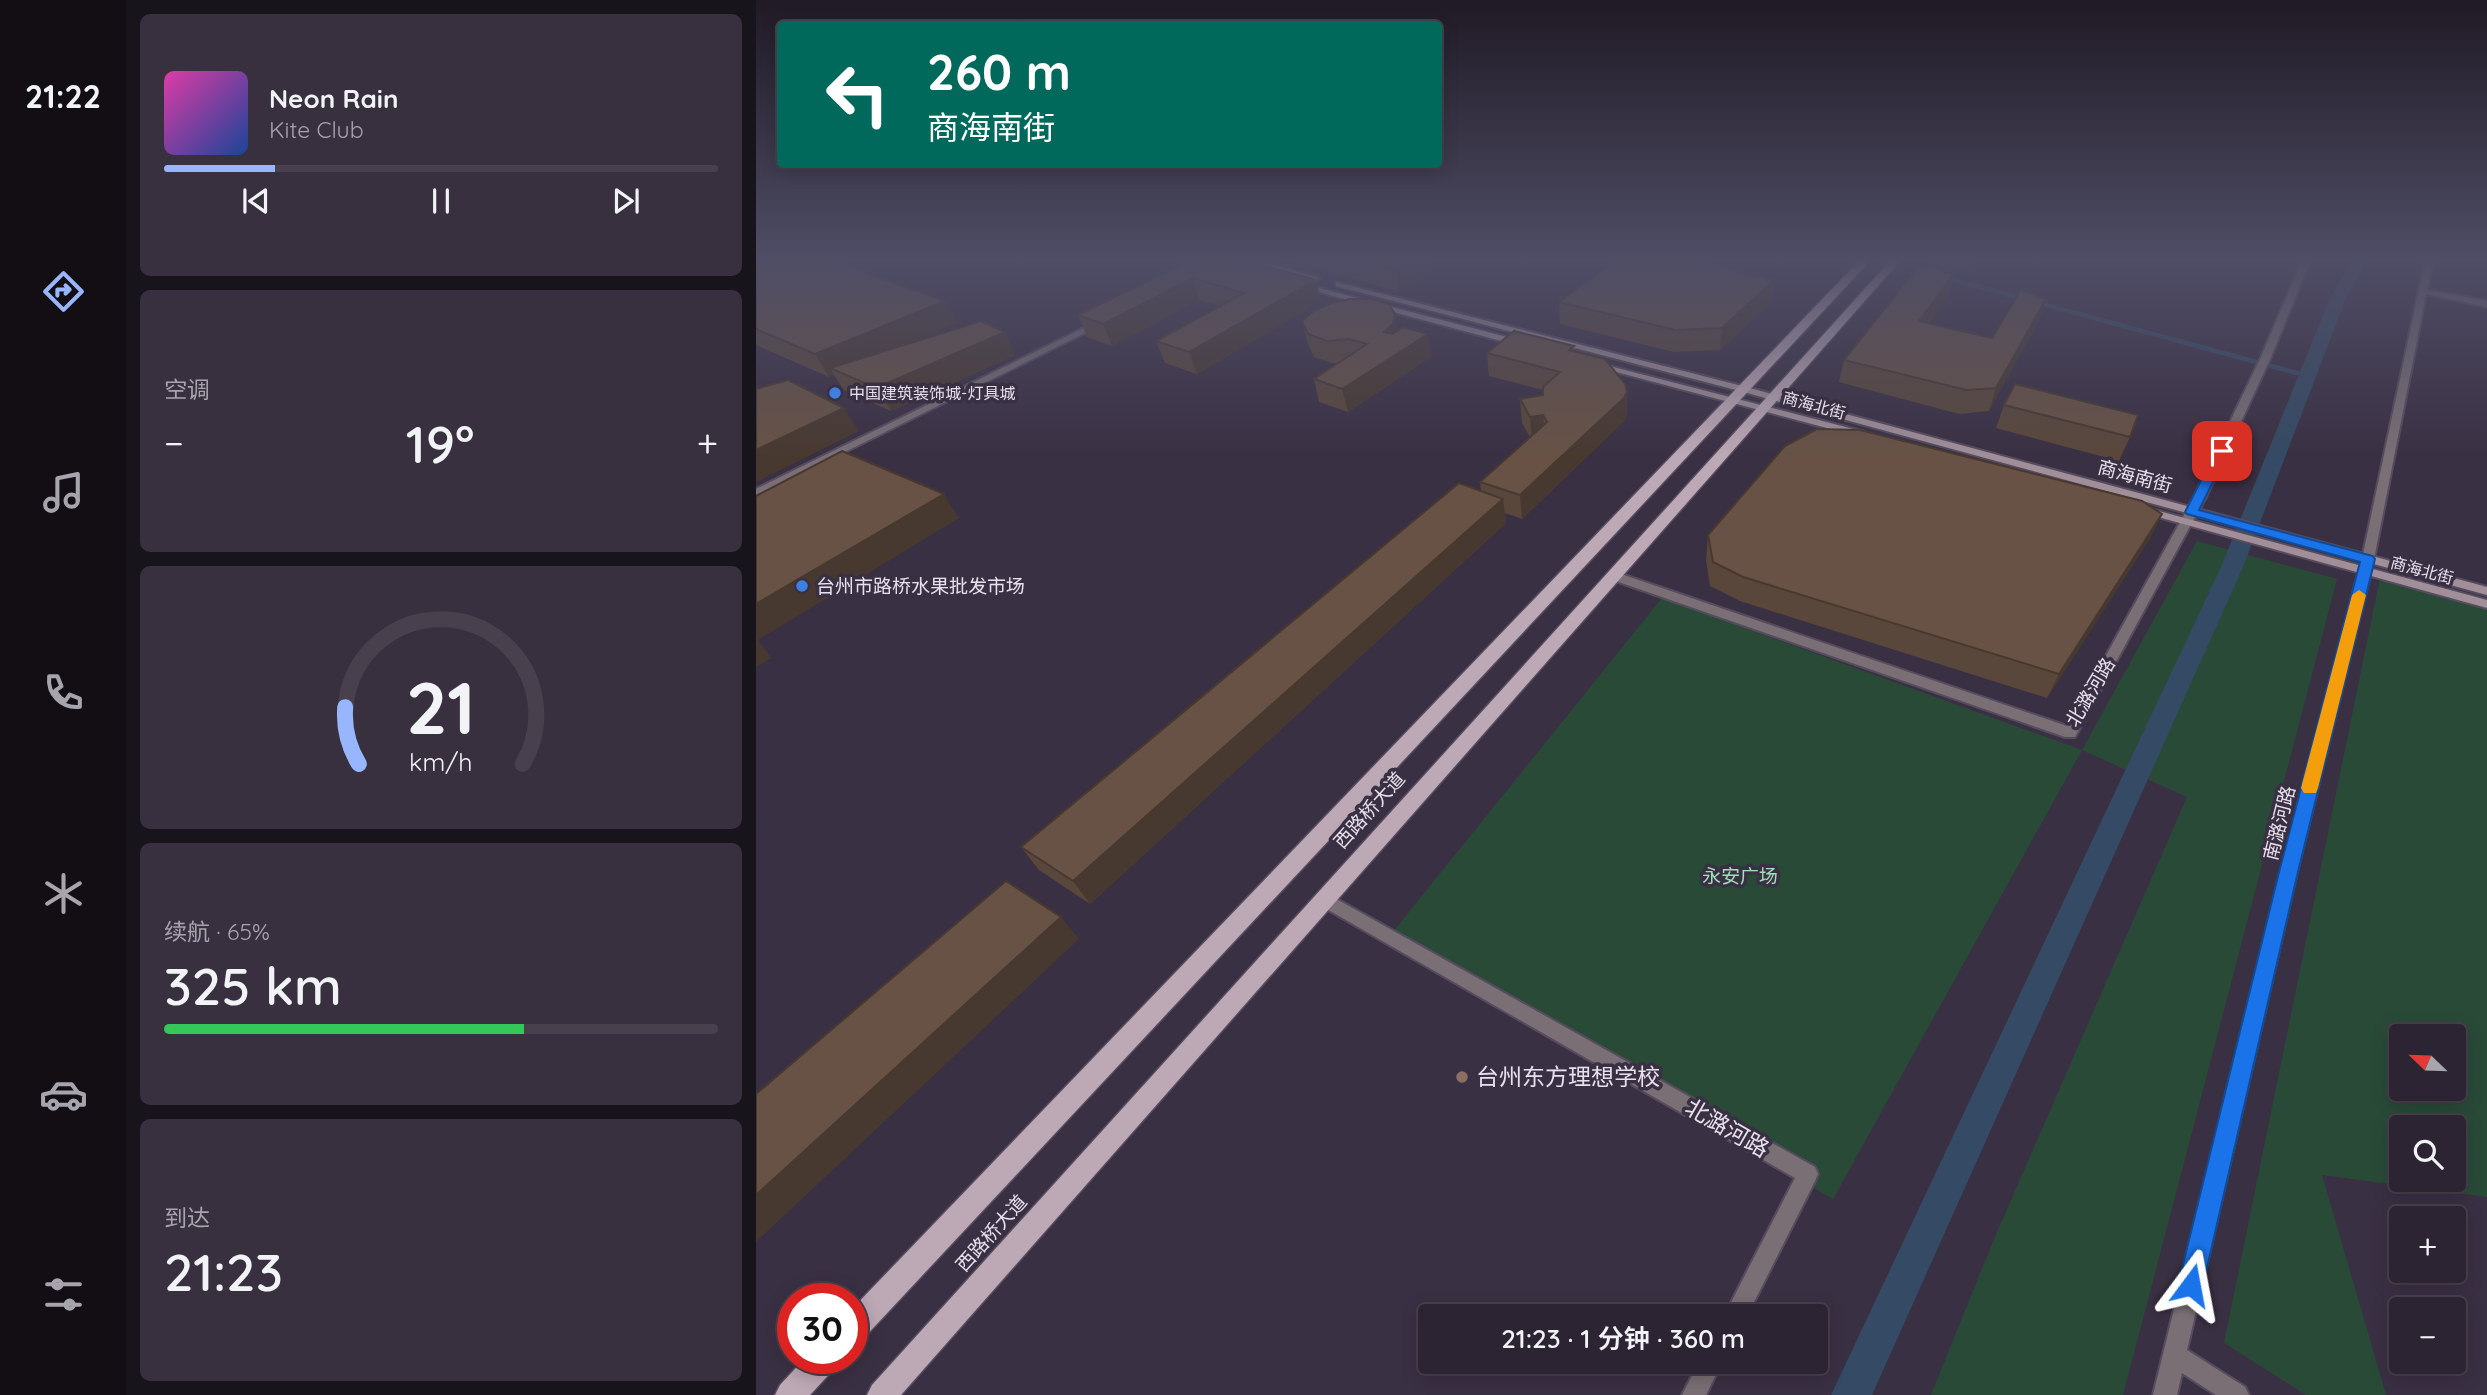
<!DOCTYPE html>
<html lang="zh">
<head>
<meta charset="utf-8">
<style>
  :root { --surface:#2c2432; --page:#38303e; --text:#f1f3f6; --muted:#a6a4ac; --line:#48414d; --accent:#97b6fd }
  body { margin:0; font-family:Quicksand,"Noto Sans SC",sans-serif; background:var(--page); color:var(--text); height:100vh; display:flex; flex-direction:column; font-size:26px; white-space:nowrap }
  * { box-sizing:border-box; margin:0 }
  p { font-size:23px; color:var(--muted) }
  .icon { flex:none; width:38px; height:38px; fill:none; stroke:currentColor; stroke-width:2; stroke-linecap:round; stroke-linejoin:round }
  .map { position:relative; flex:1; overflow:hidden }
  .panel { display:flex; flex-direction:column; gap:14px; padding:14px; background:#18141c; width:630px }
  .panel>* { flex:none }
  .guide { position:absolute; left:21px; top:21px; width:665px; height:147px; border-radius:7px; box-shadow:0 4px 18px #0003,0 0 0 2px var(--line); background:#00695c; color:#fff; overflow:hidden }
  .needle { width:46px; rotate:293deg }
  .controls { position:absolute; left:1633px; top:1024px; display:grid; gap:14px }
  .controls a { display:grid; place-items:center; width:77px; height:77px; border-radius:7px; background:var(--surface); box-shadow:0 4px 18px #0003,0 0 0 2px var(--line); font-size:35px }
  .speed { position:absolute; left:21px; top:1283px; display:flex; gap:14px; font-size:35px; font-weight:700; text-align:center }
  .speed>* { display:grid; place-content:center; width:91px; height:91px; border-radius:50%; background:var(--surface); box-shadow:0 4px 18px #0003,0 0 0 2px var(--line); line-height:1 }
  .speed .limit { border:10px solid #d22; background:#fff; color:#111 }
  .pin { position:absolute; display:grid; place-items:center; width:60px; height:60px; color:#fff; margin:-30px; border-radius:14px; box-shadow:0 4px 10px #0006 }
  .me { position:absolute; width:77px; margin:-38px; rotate:13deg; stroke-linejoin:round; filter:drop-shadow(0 0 5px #0008) }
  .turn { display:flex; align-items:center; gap:24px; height:147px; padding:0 35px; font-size:32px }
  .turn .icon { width:91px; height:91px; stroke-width:2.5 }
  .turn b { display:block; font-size:49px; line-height:60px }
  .big { font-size:52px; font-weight:600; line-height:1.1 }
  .panel .tile { flex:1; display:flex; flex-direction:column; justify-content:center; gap:10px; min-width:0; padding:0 24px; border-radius:10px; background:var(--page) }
  .panel .dial { align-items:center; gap:0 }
  .dial svg { height:182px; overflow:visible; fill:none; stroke:var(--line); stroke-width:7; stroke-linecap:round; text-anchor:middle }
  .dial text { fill:var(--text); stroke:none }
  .song { display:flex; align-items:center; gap:21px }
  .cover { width:84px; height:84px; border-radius:10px; background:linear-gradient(135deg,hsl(320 70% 55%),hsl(220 70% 35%)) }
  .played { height:7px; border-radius:4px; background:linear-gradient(90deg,var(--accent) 20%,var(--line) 20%) }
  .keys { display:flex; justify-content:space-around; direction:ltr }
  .heat { display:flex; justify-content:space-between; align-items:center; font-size:38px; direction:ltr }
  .charge { height:10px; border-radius:5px; background:linear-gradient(90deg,#34c759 65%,var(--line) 0) }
  .trip { position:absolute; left:662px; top:1304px; width:410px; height:70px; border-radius:7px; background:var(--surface); box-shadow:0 4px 18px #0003,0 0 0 2px var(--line); font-weight:600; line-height:70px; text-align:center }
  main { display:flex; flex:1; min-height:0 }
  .menu { display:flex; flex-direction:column; width:126px; justify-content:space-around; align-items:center; background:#120e14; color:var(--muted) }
  .menu .icon { width:49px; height:49px }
  .menu .active { color:var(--accent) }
  .menu b { font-size:32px; color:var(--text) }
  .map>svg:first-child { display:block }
</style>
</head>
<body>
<main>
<nav class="menu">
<b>21:22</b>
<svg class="icon active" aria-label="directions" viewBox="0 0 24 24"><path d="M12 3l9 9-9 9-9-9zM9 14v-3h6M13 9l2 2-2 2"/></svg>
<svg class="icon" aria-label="music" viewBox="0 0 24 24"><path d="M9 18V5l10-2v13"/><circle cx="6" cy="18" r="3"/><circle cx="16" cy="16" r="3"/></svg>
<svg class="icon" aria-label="phone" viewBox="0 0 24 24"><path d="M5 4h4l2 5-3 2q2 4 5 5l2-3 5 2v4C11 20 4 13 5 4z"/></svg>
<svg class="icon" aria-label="climate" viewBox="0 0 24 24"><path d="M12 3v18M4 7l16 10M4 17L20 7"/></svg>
<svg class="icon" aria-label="car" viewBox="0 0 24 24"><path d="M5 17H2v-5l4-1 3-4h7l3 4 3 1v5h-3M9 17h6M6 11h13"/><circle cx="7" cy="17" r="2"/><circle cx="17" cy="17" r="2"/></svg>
<svg class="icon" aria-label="filters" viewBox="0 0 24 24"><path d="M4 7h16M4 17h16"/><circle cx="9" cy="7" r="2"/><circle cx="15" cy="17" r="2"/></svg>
</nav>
<section class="panel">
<div class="tile">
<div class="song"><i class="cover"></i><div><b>Neon Rain</b><p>Kite Club</p></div></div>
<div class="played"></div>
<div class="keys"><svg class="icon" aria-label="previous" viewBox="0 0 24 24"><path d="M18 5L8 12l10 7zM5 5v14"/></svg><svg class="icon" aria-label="pause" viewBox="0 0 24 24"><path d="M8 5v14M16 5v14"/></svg><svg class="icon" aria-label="next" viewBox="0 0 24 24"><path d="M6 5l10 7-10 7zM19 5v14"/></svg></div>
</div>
<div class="tile"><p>空调</p>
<div class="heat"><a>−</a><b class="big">19°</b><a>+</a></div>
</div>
<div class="tile dial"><svg viewBox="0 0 100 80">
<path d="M14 69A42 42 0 1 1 86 69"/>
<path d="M14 69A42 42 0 0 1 8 44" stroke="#97b6fd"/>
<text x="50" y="56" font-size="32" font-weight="700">21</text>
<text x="50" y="72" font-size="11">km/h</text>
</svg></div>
<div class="tile"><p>续航 · 65%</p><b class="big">325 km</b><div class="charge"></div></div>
<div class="tile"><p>到达</p><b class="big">21:23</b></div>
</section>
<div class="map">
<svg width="1731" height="1395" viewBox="0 0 1731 1395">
  <rect width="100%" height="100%" fill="#3a3043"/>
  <g fill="#2a4a38" fill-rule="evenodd">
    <path d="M 1441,541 L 1581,579 L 1367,1395 L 1175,1395 L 1238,1239 L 1431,797 L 1326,750 L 1077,1199 L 628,943 L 906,598 L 1326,750 Z"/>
    <path d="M 1625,573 L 1731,602 L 1731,1197 L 1566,1175 L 1630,1395 L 1550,1395 L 1468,1343 ZM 1645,1036 L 1698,1036 L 1698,1088 L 1645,1088 ZM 1645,1127 L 1698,1127 L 1698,1180 L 1645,1180 Z"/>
  </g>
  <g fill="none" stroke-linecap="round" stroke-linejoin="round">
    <g stroke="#354a64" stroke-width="4.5">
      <path d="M 1188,277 L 1267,299"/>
      <path d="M 1279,302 L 1552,376"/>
    </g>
    <path fill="#354a64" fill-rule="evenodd" d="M 1597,261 L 1611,261 L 1590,298 L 1487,567 L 1116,1395 L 1075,1395 L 1465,567 L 1574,298 Z"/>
    <g stroke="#564c5e" stroke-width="4">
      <g id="street">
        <path d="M 1546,261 L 1554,261 L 1515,357 L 1450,497 L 1319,737 L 1309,737 L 854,579 L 852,576 L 854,573 L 862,573 L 1311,726 L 1438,497 L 1505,357 Z"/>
        <path d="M 1669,261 L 1677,261 L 1671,290 L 1731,301 L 1731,307 L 1670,294 L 1618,559 L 1540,876 L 1431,1350 L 1489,1387 L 1493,1395 L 1460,1395 L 1426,1373 L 1421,1395 L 1397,1395 L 1524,876 L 1606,559 Z"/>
        <path d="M 342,321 L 349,323 L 0,496 L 0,489 Z"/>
        <path d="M 568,892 L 1059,1167 L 1062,1174 L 1059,1181 L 991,1316 L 968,1316 L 1039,1178 L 562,904 L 560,899 L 562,894 Z"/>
        <path d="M 943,1362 L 966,1362 L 950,1395 L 926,1395 Z"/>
      </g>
    </g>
    <g stroke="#564c5e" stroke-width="4">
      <g id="secondary">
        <path d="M 490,261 L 503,261 L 564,278 L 560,281 Z"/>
        <path d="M 540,282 L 770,342 L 772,344 L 764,346 L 540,286 Z"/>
        <path d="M 580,282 L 990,387 L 1731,587 L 1731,595 L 984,391 L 580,286 Z"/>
        <path d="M 834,361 L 1109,432 L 1110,434 L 1105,437 L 1101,436 L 834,365 Z"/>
        <path d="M 1388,507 L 1731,600 L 1731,608 L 1384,512 L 1382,510 Z"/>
      </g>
    </g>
    <g stroke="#564c5e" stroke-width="3">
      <g id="primary">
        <path d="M 1103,261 L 1114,261 L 106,1340 L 96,1344 L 96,1309 Z"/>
        <path d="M 1134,261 L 1144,261 L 145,1395 L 111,1395 L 116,1385 Z"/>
        <path d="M 49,1358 L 83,1358 L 79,1368 L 54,1395 L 19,1395 L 24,1385 Z"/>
      </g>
    </g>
    <use href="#street" fill="#796f75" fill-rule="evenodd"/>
    <use href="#secondary" fill="#a08f99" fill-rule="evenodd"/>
    <use href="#primary" fill="#bda8b5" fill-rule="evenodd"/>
  </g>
  <g fill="#59473b">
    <path d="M 0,261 L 189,301 L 201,323 L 150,344 L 259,355 L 135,411 L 88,390 L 78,375 L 73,377 L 0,345 Z"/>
    <path d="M 532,261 L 669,261 L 671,274 L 643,291 Z"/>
    <path d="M 1171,261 L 1222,261 L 1212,272 L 1171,263 Z"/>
    <path d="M 423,266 L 560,280 L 565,301 L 441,374 L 409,363 L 400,341 L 464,306 L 443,300 L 356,346 L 331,337 L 322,315 Z"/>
    <path d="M 1018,280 L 1016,302 L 964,350 L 918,352 L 804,324 L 803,302 Z"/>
    <path d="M 1193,295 L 1173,323 L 1236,338 L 1290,299 L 1283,320 L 1233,411 L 1203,414 L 1083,382 L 1088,360 Z"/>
    <path d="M 639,314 L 642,331 L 676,356 L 592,412 L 563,402 L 558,379 L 582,363 L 576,363 L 558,357 L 552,344 L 546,321 Z"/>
    <path d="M 818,351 L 871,415 L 868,421 L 766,519 L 749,513 L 750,523 L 334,904 L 283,870 L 265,847 L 725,491 L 724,482 L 774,437 L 766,423 L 764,399 L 787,395 L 787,390 L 733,376 L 731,353 Z"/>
    <path d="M 1248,405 L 1374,437 L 1363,461 L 1240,428 Z"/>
    <path d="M 1406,514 L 1394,538 L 1291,698 L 984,601 L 954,586 L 950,560 L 952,535 Z"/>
  </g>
  <g fill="#483930">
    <path d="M 655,261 L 669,261 L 671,274 L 643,291 L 640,270 Z"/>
    <path d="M 1215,261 L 1222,261 L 1212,272 Z"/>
    <path d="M 1198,274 L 1193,295 L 1158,343 L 1163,321 Z"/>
    <path d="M 437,278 L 443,300 L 356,346 L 347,324 Z"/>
    <path d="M 560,280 L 565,301 L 441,374 L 433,352 Z"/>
    <path d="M 1018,280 L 1016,302 L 964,350 L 966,328 Z"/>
    <path d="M 1290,299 L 1283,320 L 1233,411 L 1240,388 Z"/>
    <path d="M 189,301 L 201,323 L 84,372 L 74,368 L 78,375 L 73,377 L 59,354 Z"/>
    <path d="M 639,314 L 643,336 L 628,332 Z"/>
    <path d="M 249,332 L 259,355 L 135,411 L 120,388 Z"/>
    <path d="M 672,334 L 676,356 L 592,412 L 586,389 Z"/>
    <path d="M 871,392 L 871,415 L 868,421 L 766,519 L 764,495 Z"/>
    <path d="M 88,408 L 103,431 L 0,482 L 0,450 Z"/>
    <path d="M 787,415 L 789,438 L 776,441 L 774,417 Z"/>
    <path d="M 188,494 L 203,518 L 2,640 L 15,658 L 0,667 L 0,604 Z"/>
    <path d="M 747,499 L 750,523 L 334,904 L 317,881 Z"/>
    <path d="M 1406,514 L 1394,538 L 1291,698 L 1303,674 Z"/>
    <path d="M 305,917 L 323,939 L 0,1242 L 0,1195 Z"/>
  </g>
  <g fill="#675245" stroke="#483930" stroke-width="2">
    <path d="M 0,261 L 77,261 L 189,301 L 59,354 L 0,329 Z"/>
    <path d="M 436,261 L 491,261 L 560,280 L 433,352 L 400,341 L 488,293 L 437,278 L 347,324 L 322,315 L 423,266 Z"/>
    <path d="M 605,261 L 655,261 L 640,270 Z"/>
    <path d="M 860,261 L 938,261 L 1018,280 L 966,328 L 919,330 L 803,302 Z"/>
    <path d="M 1163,266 L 1198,274 L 1163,321 L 1236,338 L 1265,290 L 1290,299 L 1240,388 L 1210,390 L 1088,360 Z"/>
    <path d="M 594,299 L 616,299 L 633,304 L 639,314 L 637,324 L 628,332 L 637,334 L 647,327 L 672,334 L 586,389 L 558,379 L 611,344 L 593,339 L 571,341 L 552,334 L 546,321 L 557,311 L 576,303 Z"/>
    <path d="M 225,321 L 249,332 L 120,388 L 74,368 Z"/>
    <path d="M 758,331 L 818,346 L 813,350 L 849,359 L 869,384 L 871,392 L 868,398 L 764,495 L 724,482 L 791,422 L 787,415 L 774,417 L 764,399 L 787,395 L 787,387 L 804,372 L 731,353 Z"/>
    <path d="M 32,380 L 88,408 L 0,450 L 0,389 Z"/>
    <path d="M 1259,384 L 1382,415 L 1374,437 L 1248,405 Z"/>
    <path d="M 1061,429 L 1104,430 L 1386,501 L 1406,514 L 1303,674 L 987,577 L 957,562 L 952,535 L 1029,446 Z"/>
    <path d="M 86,451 L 188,494 L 0,604 L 0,496 Z"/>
    <path d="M 703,483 L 747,499 L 317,881 L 265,847 Z"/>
    <path d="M 250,881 L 305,917 L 0,1195 L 0,1094 Z"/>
  </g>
  <linearGradient id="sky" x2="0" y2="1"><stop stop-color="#201a25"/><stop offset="0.57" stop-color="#4f4e66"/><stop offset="1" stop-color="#4f4e66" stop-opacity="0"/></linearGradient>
  <rect width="1731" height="456" fill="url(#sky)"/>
  <path fill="#1a73e8" stroke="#114b97" stroke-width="2" d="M 1466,447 L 1472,451 L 1443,510 L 1617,556 L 1619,559 L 1541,876 L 1447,1285 L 1444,1294 L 1435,1298 L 1426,1294 L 1422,1285 L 1522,876 L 1604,562 L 1431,514 L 1429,512 L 1460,451 Z"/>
  <path fill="#f59e0b" d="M 1603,590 L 1610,595 L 1562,788 L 1560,793 L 1548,793 L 1545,788 L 1596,595 Z"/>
  <g fill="#3f7fe0" stroke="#3a3043" stroke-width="2.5">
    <circle cx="79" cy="393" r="7"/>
    <circle cx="46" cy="586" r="7"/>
  </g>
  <circle fill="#8d6e63" stroke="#3a3043" stroke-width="2.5" cx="706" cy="1077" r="7"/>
  <g text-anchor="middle" stroke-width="7" stroke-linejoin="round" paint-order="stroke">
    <g font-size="16" fill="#e7e1ed" stroke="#3a3043" text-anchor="start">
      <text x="93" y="399">中国建筑装饰城-灯具城</text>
    </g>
    <g font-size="16" fill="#e7e1ed" stroke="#3a3043">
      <text transform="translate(1058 405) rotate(15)" y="6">商海北街</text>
      <text transform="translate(1666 570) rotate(15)" y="6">商海北街</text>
    </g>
    <g font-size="19" fill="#e7e1ed" stroke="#3a3043">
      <text transform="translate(1379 476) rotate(15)" y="7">商海南街</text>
      <text transform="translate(1334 692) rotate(-59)" y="7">北潞河路</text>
      <text transform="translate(613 810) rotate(-48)" y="7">西路桥大道</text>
      <text transform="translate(1523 823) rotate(-76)" y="7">南潞河路</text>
      <text transform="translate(235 1233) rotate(-48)" y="7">西路桥大道</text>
    </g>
    <g font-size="19" fill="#e7e1ed" stroke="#3a3043" text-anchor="start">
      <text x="60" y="593">台州市路桥水果批发市场</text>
    </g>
    <g font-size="19" fill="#a1deb9" stroke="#3a3043">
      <text x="984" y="883">永安广场</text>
    </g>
    <g font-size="23" fill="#e7e1ed" stroke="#3a3043" text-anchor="start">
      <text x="720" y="1085">台州东方理想学校</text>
    </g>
    <g font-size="23" fill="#e7e1ed" stroke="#3a3043">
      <text transform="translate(971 1128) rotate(30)" y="8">北潞河路</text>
    </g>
  </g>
</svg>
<div class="controls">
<a><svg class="needle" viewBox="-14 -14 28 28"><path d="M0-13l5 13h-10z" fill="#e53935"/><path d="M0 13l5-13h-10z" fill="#a6a4ac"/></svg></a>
<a><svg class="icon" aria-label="search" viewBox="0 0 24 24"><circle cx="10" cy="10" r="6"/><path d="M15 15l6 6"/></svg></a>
<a>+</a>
<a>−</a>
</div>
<div class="speed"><div class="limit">30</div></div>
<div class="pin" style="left:1466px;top:451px;background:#d93025"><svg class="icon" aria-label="arrive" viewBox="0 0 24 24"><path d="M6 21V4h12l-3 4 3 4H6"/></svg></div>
<svg class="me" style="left:1435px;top:1285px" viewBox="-20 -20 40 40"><path d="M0-17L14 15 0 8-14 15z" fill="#1a73e8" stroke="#fff" stroke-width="4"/></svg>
<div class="trip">21:23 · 1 分钟 · 360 m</div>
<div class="guide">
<div class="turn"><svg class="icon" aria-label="left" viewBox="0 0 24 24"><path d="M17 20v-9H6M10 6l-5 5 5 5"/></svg><div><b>260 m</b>商海南街</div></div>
</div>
</div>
</main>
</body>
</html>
